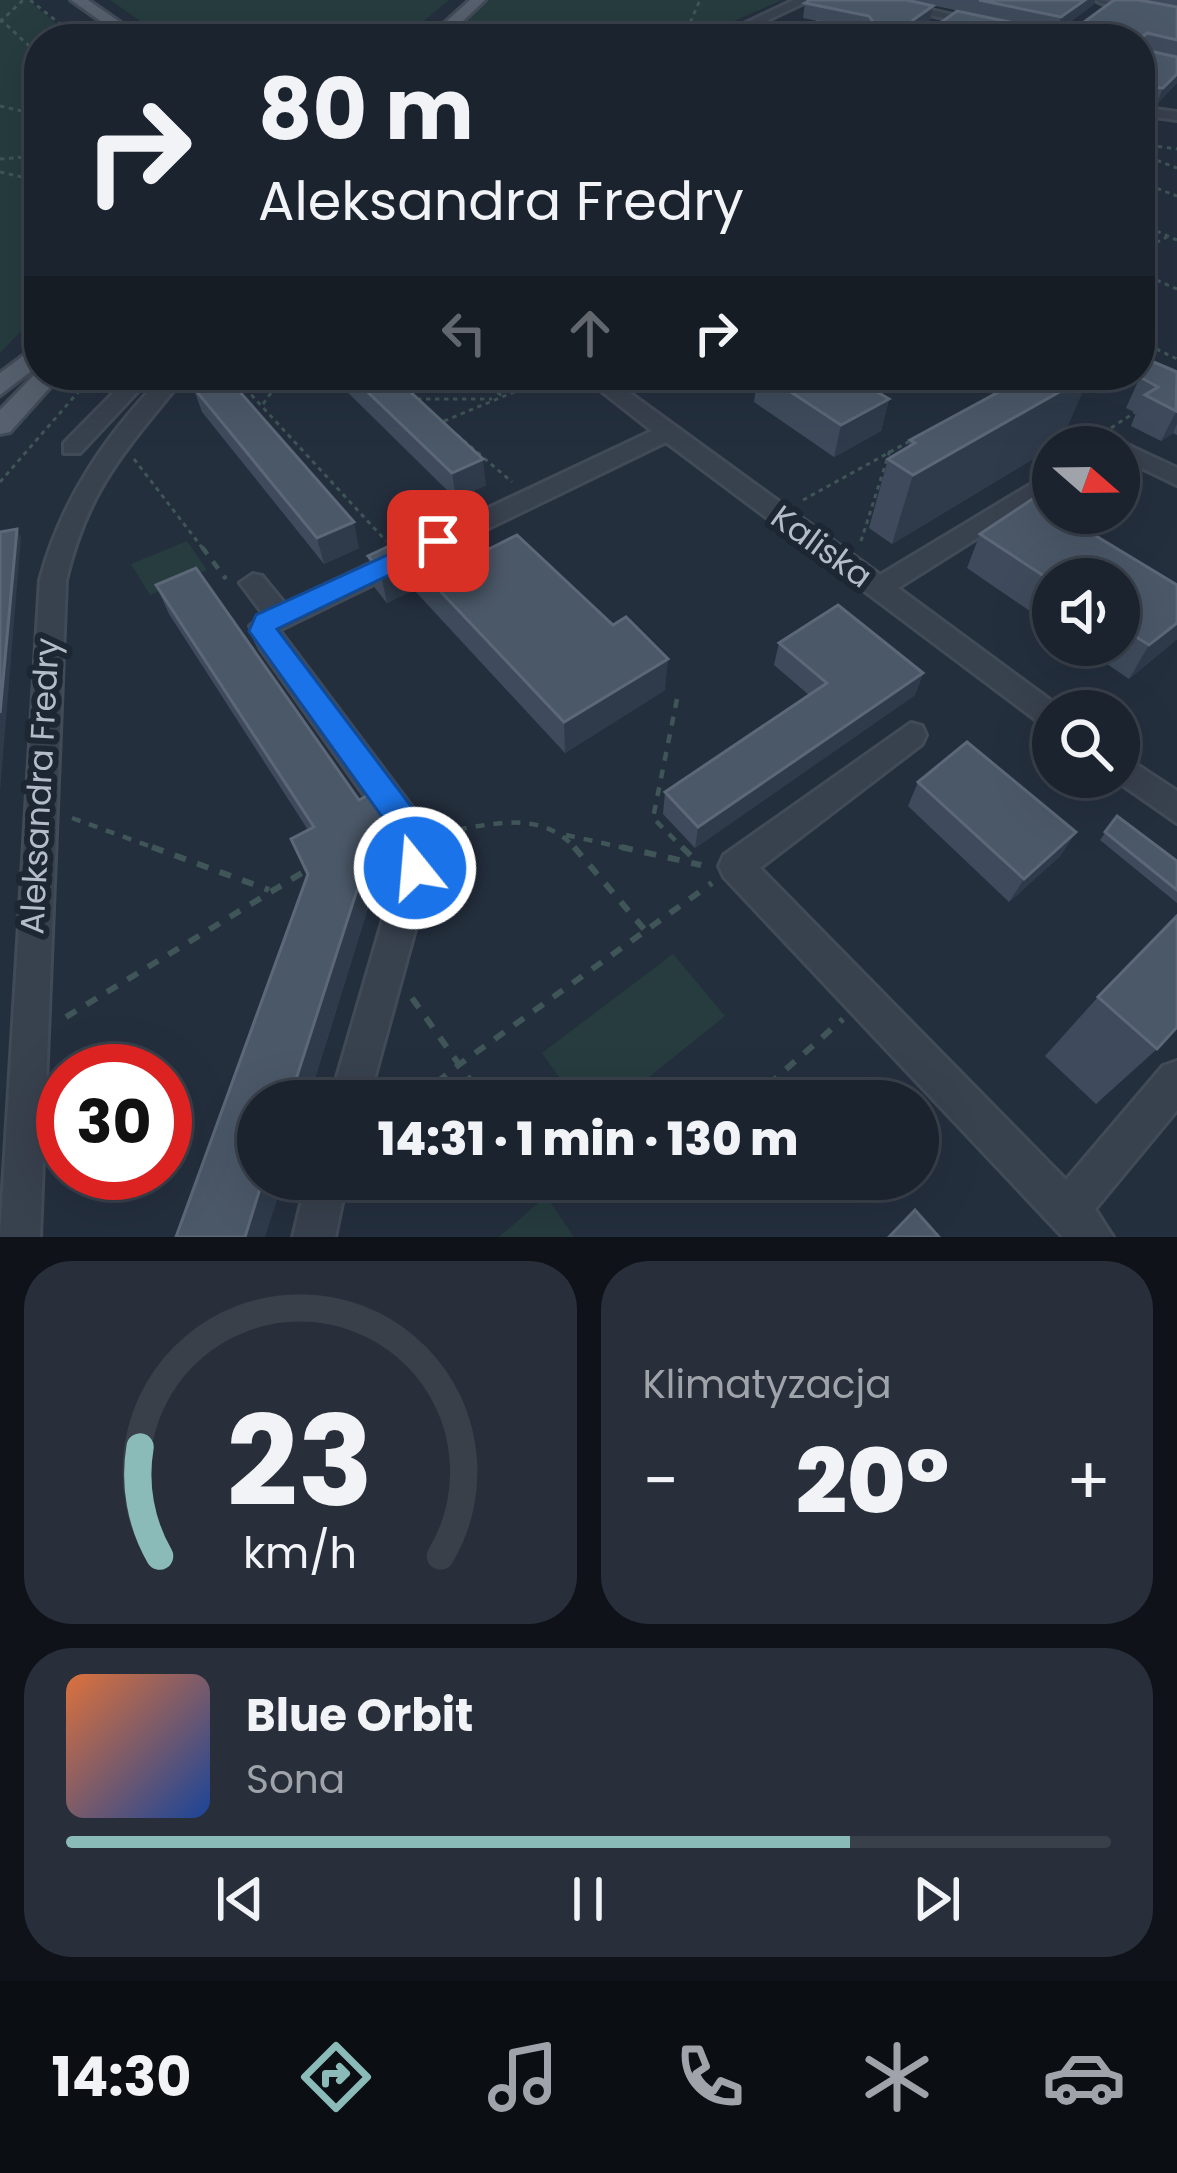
<!DOCTYPE html>
<html lang="pl">
<head>
<meta charset="utf-8">
<style>
  :root { --surface:#1b232e; --page:#282f3a; --text:#f1f3f6; --muted:#a0a4aa; --line:#39404a; --accent:#8bbbb9 }
  body { margin:0; font-family:Poppins,sans-serif; background:var(--page); color:var(--text); height:100vh; display:flex; flex-direction:column; font-size:45px; white-space:nowrap }
  * { box-sizing:border-box; margin:0 }
  p { font-size:39px; color:var(--muted) }
  .icon { flex:none; width:66px; height:66px; fill:none; stroke:currentColor; stroke-width:2; stroke-linecap:round; stroke-linejoin:round }
  .map { position:relative; height:1237px; overflow:hidden }
  .drawer { display:flex; flex-direction:column; gap:24px; padding:24px; background:#0f1319; flex:1 }
  .drawer>* { flex:none }
  .top-card { position:absolute; left:24px; top:24px; width:1131px; height:366px; border-radius:48px; box-shadow:0 12px 48px #0002,0 0 0 3px var(--line); background:#1b232e; color:var(--text); overflow:hidden }
  .needle { width:78px; rotate:110deg }
  .controls { position:absolute; left:1032px; top:426px; display:grid; gap:24px }
  .controls a { display:grid; place-items:center; width:108px; height:108px; border-radius:50%; background:var(--surface); box-shadow:0 12px 48px #0002,0 0 0 3px var(--line); font-size:60px }
  .speed { position:absolute; left:36px; top:1044px; display:flex; gap:24px; font-size:60px; font-weight:700; text-align:center }
  .speed>* { display:grid; place-content:center; width:156px; height:156px; border-radius:50%; background:var(--surface); box-shadow:0 12px 48px #0002,0 0 0 3px var(--line); line-height:1 }
  .speed .limit { border:18px solid #d22; background:#fff; color:#111 }
  .pin { position:absolute; display:grid; place-items:center; width:102px; height:102px; color:#fff; margin:-51px; border-radius:24px; box-shadow:0 6px 18px #0006 }
  .me { position:absolute; width:132px; margin:-66px; rotate:343deg; stroke-linejoin:round; filter:drop-shadow(0 0 9px #0008) }
  .turn { display:flex; align-items:center; gap:42px; height:252px; padding:0 36px; font-size:54px }
  .turn .icon { width:156px; height:156px; stroke-width:2.5 }
  .turn b { display:block; font-size:84px; line-height:102px }
  .lanes { display:flex; align-items:center; height:114px; padding:0 36px; background:#0003; justify-content:center; gap:60px; direction:ltr }
  .lanes .off { opacity:.35 }
  .big { font-size:90px; font-weight:800; line-height:1.1 }
  .drawer .card { flex:1; display:flex; flex-direction:column; justify-content:center; gap:18px; min-width:0; padding:0 42px; border-radius:48px; background:var(--page) }
  .drawer .dial { align-items:center; gap:0 }
  .dial svg { height:312px; overflow:visible; fill:none; stroke:var(--line); stroke-width:7; stroke-linecap:round; text-anchor:middle }
  .dial text { fill:var(--text); stroke:none }
  .song { display:flex; align-items:center; gap:36px }
  .cover { width:144px; height:144px; border-radius:18px; background:linear-gradient(135deg,hsl(20 70% 55%),hsl(220 70% 35%)) }
  .played { height:12px; border-radius:6px; background:linear-gradient(90deg,var(--accent) 75%,var(--line) 75%) }
  .keys { display:flex; justify-content:space-around; direction:ltr }
  .heat { display:flex; justify-content:space-between; align-items:center; font-size:66px; direction:ltr }
  .drawer .tiles { flex:1; display:grid; gap:24px; grid-template-columns:1fr 1fr }
  .card:last-child { grid-column:span 2 }
  .trip { position:absolute; left:237px; top:1080px; width:702px; height:120px; border-radius:60px; background:var(--surface); box-shadow:0 12px 48px #0002,0 0 0 3px var(--line); font-weight:800; line-height:120px; text-align:center }
  .dock { display:flex; height:192px; justify-content:space-around; align-items:center; background:#0b0e12; color:var(--muted) }
  .dock .icon { width:84px; height:84px }
  .dock .current { color:var(--accent) }
  .dock b { font-size:54px; color:var(--text) }
  .map>svg:first-child { display:block }
</style>
</head>
<body>
<div class="map">
<svg width="1177" height="1237" viewBox="0 0 1177 1237">
  <rect width="100%" height="100%" fill="#242f3e"/>
  <g fill="#263c3f">
    <path d="M 0,0 L 28,0 L 74,39 L 39,39 L 39,312 L 0,353 Z"/>
    <path d="M 110,0 L 449,0 L 402,39 L 166,39 Z"/>
    <path d="M 487,0 L 782,0 L 693,39 L 444,39 Z"/>
    <path d="M 187,541 L 207,570 L 150,595 L 131,564 Z"/>
    <path d="M 673,954 L 725,1016 L 619,1101 L 576,1101 L 542,1053 Z"/>
    <path d="M 546,1196 L 574,1237 L 499,1237 Z"/>
  </g>
  <g fill="none" stroke-linecap="round" stroke-linejoin="round">
    <g stroke="#414a57" stroke-width="6">
      <g id="minor">
        <path d="M 794,0 L 810,0 L 728,39 L 712,39 Z"/>
        <path d="M 864,0 L 887,0 L 1059,39 L 1035,39 Z"/>
        <path d="M 1095,0 L 1177,10 L 1177,18 L 1101,3 Z"/>
        <path d="M 1140,107 L 1177,112 L 1177,120 L 1140,115 Z"/>
        <path d="M 131,375 L 153,375 L 80,453 L 64,453 L 64,443 Z"/>
        <path d="M 164,375 L 186,375 C 128,448 89,484 66,580 L 40,1237 L 0,1237 L 40,580 C 62,498 106,435 164,375 Z"/>
        <path d="M 581,375 L 605,375 L 880,575 L 1053,471 L 1053,490 L 898,588 L 1065,711 L 1053,711 L 1053,729 L 1043,725 L 666,442 L 279,630 L 417,814 L 431,844 L 432,868 L 368,1101 L 330,1101 L 398,868 L 399,844 L 261,649 L 250,626 L 264,615 L 240,583 L 253,574 L 262,576 L 285,604 L 652,431 Z"/>
        <path d="M 1119,441 L 1177,468 L 1177,485 L 1119,457 L 1119,447 L 1108,447 Z"/>
        <path d="M 911,723 L 922,726 L 926,735 L 922,744 L 760,868 L 1066,1180 L 1163,1066 L 1177,1061 L 1177,1110 L 1095,1209 L 1113,1237 L 1063,1237 L 724,877 L 719,866 L 724,855 Z"/>
        <path d="M 1119,753 L 1177,791 L 1177,823 L 1111,777 L 1119,777 Z"/>
        <path d="M 307,1179 L 347,1179 L 335,1237 L 293,1237 Z"/>
      </g>
    </g>
    <g stroke="#414a57" stroke-width="6">
      <g id="major">
        <path d="M 71,0 L 88,0 L 144,39 L 126,39 Z"/>
        <path d="M 470,0 L 485,0 L 444,39 L 427,39 Z"/>
        <path d="M 39,344 L 39,365 L 0,395 L 0,373 Z"/>
        <path d="M 39,370 L 39,375 L 61,375 L 10,432 L 0,434 L 0,410 Z"/>
      </g>
    </g>
    <g stroke="#3f5557" stroke-width="3" stroke-dasharray="4.5 4.5" stroke-linecap="butt">
      <path d="M 30,0 L 79,39"/>
      <path d="M 0,19 L 39,55"/>
      <path d="M 0,22 L 23,0"/>
      <path d="M 683,39 L 700,0"/>
      <path d="M 0,106 L 39,115"/>
      <path d="M 1140,144 L 1177,149"/>
      <path d="M 1140,154 L 1177,168"/>
      <path d="M 0,159 L 39,156"/>
      <path d="M 0,172 L 39,181"/>
      <path d="M 1140,182 L 1177,196"/>
      <path d="M 1140,224 L 1177,240"/>
      <path d="M 1140,251 L 1167,237"/>
      <path d="M 1140,273 L 1177,289"/>
      <path d="M 1140,341 L 1177,359"/>
      <path d="M 233,375 L 386,541"/>
      <path d="M 477,375 L 503,397"/>
      <path d="M 417,399 L 492,399"/>
      <path d="M 263,404 L 284,375"/>
      <path d="M 444,421 L 555,375"/>
      <path d="M 443,423 L 512,482"/>
      <path d="M 1066,427 L 1098,444"/>
      <path d="M 1111,428 L 1137,411"/>
      <path d="M 134,459 L 204,550"/>
      <path d="M 0,482 L 93,375"/>
      <path d="M 803,500 L 977,404"/>
      <path d="M 861,541 L 890,450"/>
    </g>
    <g stroke="#3f5557" stroke-width="4.5" stroke-dasharray="9 9" stroke-linecap="butt">
      <path d="M 202,547 L 226,579"/>
      <path d="M 677,699 L 653,818 L 685,850"/>
      <path d="M 72,818 L 160,850"/>
      <path d="M 440,832 C 490,826 540,807 577,850"/>
      <path d="M 566,835 L 634,850"/>
    </g>
    <g stroke="#3f5557" stroke-width="6" stroke-dasharray="12 12" stroke-linecap="butt">
      <path d="M 152,847 L 269,890"/>
      <path d="M 574,847 L 644,929"/>
      <path d="M 621,847 L 701,865"/>
      <path d="M 682,847 L 700,865"/>
      <path d="M 412,998 L 485,1101"/>
      <path d="M 66,1017 L 310,868"/>
      <path d="M 424,1101 L 427,1090 L 460,1064 L 712,883"/>
      <path d="M 750,1101 L 843,1019"/>
    </g>
    <use href="#minor" fill="#38414e" fill-rule="evenodd"/>
    <use href="#major" fill="#56606e" fill-rule="evenodd"/>
  </g>
  <g fill="#3f4b5c">
    <path d="M 908,0 L 1095,0 L 1094,4 L 1062,28 L 1076,28 L 1114,0 L 1177,0 L 1177,83 L 1156,105 L 1148,104 L 1140,121 L 1140,39 L 758,39 L 828,23 L 803,18 L 805,3 L 933,6 L 930,21 L 920,28 L 1039,28 Z"/>
    <path d="M 1177,372 L 1177,435 L 1173,433 L 1161,441 L 1131,426 L 1136,413 L 1126,408 L 1140,377 Z"/>
    <path d="M 330,375 L 392,375 L 486,485 L 456,499 Z"/>
    <path d="M 758,375 L 849,375 L 889,399 L 881,431 L 834,457 L 754,402 Z"/>
    <path d="M 884,375 L 926,375 L 904,387 Z"/>
    <path d="M 193,387 L 359,548 L 324,564 L 202,412 Z"/>
    <path d="M 910,440 L 1061,442 L 892,544 L 869,528 L 888,459 L 908,447 Z"/>
    <path d="M 1034,498 L 1053,510 L 1053,513 L 1058,513 L 1177,585 L 1177,639 L 1129,679 L 1079,645 L 1119,645 L 1119,579 L 1053,579 L 1053,627 L 967,568 L 980,534 Z"/>
    <path d="M 489,549 L 613,625 L 665,690 L 565,753 L 414,590 L 387,603 L 375,588 L 368,556 Z"/>
    <path d="M 156,585 L 359,800 L 387,819 L 394,845 L 391,875 L 376,882 L 308,1101 L 258,1101 L 307,877 L 291,839 L 308,830 L 169,614 Z"/>
    <path d="M 779,643 L 923,673 L 915,695 L 695,848 L 663,814 L 665,792 L 809,695 L 774,665 Z"/>
    <path d="M 918,782 L 1076,832 L 1060,856 L 1009,902 L 908,806 Z"/>
    <path d="M 1117,816 L 1177,861 L 1177,903 L 1100,840 Z"/>
    <path d="M 1098,997 L 1157,1049 L 1096,1104 L 1045,1056 Z"/>
  </g>
  <g fill="#2f3b4b">
    <path d="M 1085,0 L 1095,0 L 1094,4 L 1057,32 L 1061,17 Z"/>
    <path d="M 933,6 L 930,21 L 909,35 L 913,20 Z"/>
    <path d="M 1177,74 L 1177,83 L 1156,105 L 1163,88 Z"/>
    <path d="M 907,375 L 926,375 L 904,387 Z"/>
    <path d="M 1090,375 L 1061,442 L 892,544 L 913,475 Z"/>
    <path d="M 889,399 L 881,431 L 834,457 L 841,425 Z"/>
    <path d="M 1177,410 L 1177,424 L 1173,433 L 1161,441 Z"/>
    <path d="M 483,459 L 486,485 L 456,499 L 452,473 Z"/>
    <path d="M 354,522 L 359,548 L 324,564 L 317,538 Z"/>
    <path d="M 17,529 L 21,538 L 0,791 L 0,713 Z"/>
    <path d="M 408,557 L 414,590 L 387,603 L 380,570 Z"/>
    <path d="M 1177,623 L 1177,639 L 1129,679 L 1149,645 Z"/>
    <path d="M 668,659 L 665,690 L 565,753 L 564,722 Z"/>
    <path d="M 923,673 L 915,695 L 695,848 L 698,827 Z"/>
    <path d="M 387,819 L 394,845 L 391,875 L 376,882 L 308,1101 L 289,1101 L 368,856 Z"/>
    <path d="M 1076,832 L 1060,856 L 1009,902 L 1024,879 Z"/>
    <path d="M 263,1179 L 284,1179 L 265,1237 L 245,1237 Z"/>
  </g>
  <g fill="#4b5868" stroke="#5c6777" stroke-width="3">
    <path d="M 810,0 L 907,0 L 933,6 L 913,20 L 915,28 L 933,28 L 957,11 L 1038,28 L 1076,28 L 1114,0 L 1139,0 L 1177,7 L 1177,40 L 1147,33 L 1141,38 L 1145,50 L 1177,57 L 1177,74 L 1163,88 L 1143,87 L 1142,98 L 1148,103 L 1142,109 L 1140,109 L 1140,39 L 758,39 L 817,22 L 877,27 L 869,16 L 805,3 Z"/>
    <path d="M 979,0 L 1085,0 L 1061,17 Z"/>
    <path d="M 1149,360 L 1177,372 L 1176,411 L 1145,395 L 1158,387 L 1140,377 Z"/>
    <path d="M 225,375 L 354,522 L 317,538 L 193,387 Z"/>
    <path d="M 350,375 L 392,375 L 483,459 L 452,473 Z"/>
    <path d="M 765,375 L 849,375 L 889,399 L 841,425 Z"/>
    <path d="M 1030,375 L 1089,375 L 913,475 L 888,459 L 915,443 L 910,440 Z"/>
    <path d="M 1034,498 L 1053,510 L 1053,513 L 1058,513 L 1177,585 L 1177,623 L 1149,645 L 1119,626 L 1119,579 L 1053,579 L 1053,582 L 980,534 Z"/>
    <path d="M 455,515 L 489,549 L 517,535 L 613,625 L 626,617 L 668,659 L 564,722 L 408,557 L 380,570 L 368,556 Z"/>
    <path d="M 17,529 L 0,713 L 0,532 Z"/>
    <path d="M 196,568 L 359,800 L 370,794 L 387,819 L 384,849 L 368,856 L 289,1101 L 258,1101 L 258,1179 L 263,1179 L 245,1237 L 176,1237 L 308,874 L 291,839 L 314,827 L 156,585 Z"/>
    <path d="M 838,605 L 923,673 L 698,827 L 665,792 L 827,683 L 779,643 Z"/>
    <path d="M 967,742 L 1076,832 L 1024,879 L 918,782 Z"/>
    <path d="M 1117,816 L 1177,861 L 1177,890 L 1105,832 Z"/>
    <path d="M 1177,916 L 1177,1027 L 1157,1049 L 1098,997 Z"/>
    <path d="M 915,1210 L 939,1237 L 889,1237 Z"/>
  </g>
  <path fill="#1a73e8" stroke="#114b97" stroke-width="3" d="M 438,532 L 451,541 L 447,547 L 277,629 L 417,814 C 428,835 438,855 427,878 L 415,883 L 403,878 L 393,832 L 249,631 L 256,615 Z"/>
  <g text-anchor="middle" stroke-width="12" stroke-linejoin="round" paint-order="stroke">
    <g font-size="33" fill="#b4bcc9" stroke="#1d2633">
      <text transform="translate(822 546) rotate(36)" y="12">Kaliska</text>
      <text transform="translate(39 786) rotate(-87)" y="12">Aleksandra Fredry</text>
    </g>
  </g>
</svg>
<div class="controls">
<a><svg class="needle" viewBox="-14 -14 28 28"><path d="M0-13l5 13h-10z" fill="#e53935"/><path d="M0 13l5-13h-10z" fill="#a0a4aa"/></svg></a>
<a><svg class="icon" aria-label="sound" viewBox="0 0 24 24"><path d="M4 9h4l5-4v14l-5-4H4zM17 9q2 3 0 6"/></svg></a>
<a><svg class="icon" aria-label="search" viewBox="0 0 24 24"><circle cx="10" cy="10" r="6"/><path d="M15 15l6 6"/></svg></a>
</div>
<div class="speed"><div class="limit">30</div></div>
<div class="pin" style="left:438px;top:541px;background:#d93025"><svg class="icon" aria-label="arrive" viewBox="0 0 24 24"><path d="M6 21V4h12l-3 4 3 4H6"/></svg></div>
<svg class="me" style="left:415px;top:868px" viewBox="-20 -20 40 40"><circle r="17" fill="#1a73e8" stroke="#fff" stroke-width="3"/><path d="M0-11L8 9 0 5-8 9z" fill="#fff"/></svg>
<div class="trip">14:31 · 1 min · 130 m</div>
<div class="top-card">
<div class="turn"><svg class="icon" aria-label="right" viewBox="0 0 24 24"><path d="M7 20v-9h11M14 6l5 5-5 5"/></svg><div><b>80 m</b>Aleksandra Fredry</div></div>
<div class="lanes"><svg class="icon off" aria-label="left" viewBox="0 0 24 24"><path d="M17 20v-9H6M10 6l-5 5 5 5"/></svg><svg class="icon off" aria-label="ahead" viewBox="0 0 24 24"><path d="M12 20V5M6 11l6-6 6 6"/></svg><svg class="icon" aria-label="right" viewBox="0 0 24 24"><path d="M7 20v-9h11M14 6l5 5-5 5"/></svg></div>
</div>
</div>
<section class="drawer">
<div class="tiles">
<div class="card dial"><svg viewBox="0 0 100 80">
<path d="M14 69A42 42 0 1 1 86 69"/>
<path d="M14 69A42 42 0 0 1 9 41" stroke="#8bbbb9"/>
<text x="50" y="56" font-size="32" font-weight="700">23</text>
<text x="50" y="72" font-size="11">km/h</text>
</svg></div>
<div class="card"><p>Klimatyzacja</p>
<div class="heat"><a>−</a><b class="big">20°</b><a>+</a></div>
</div>
<div class="card">
<div class="song"><i class="cover"></i><div><b>Blue Orbit</b><p>Sona</p></div></div>
<div class="played"></div>
<div class="keys"><svg class="icon" aria-label="previous" viewBox="0 0 24 24"><path d="M18 5L8 12l10 7zM5 5v14"/></svg><svg class="icon" aria-label="pause" viewBox="0 0 24 24"><path d="M8 5v14M16 5v14"/></svg><svg class="icon" aria-label="next" viewBox="0 0 24 24"><path d="M6 5l10 7-10 7zM19 5v14"/></svg></div>
</div>
</div>
</section>
<nav class="dock">
<b>14:30</b>
<svg class="icon current" aria-label="directions" viewBox="0 0 24 24"><path d="M12 3l9 9-9 9-9-9zM9 14v-3h6M13 9l2 2-2 2"/></svg>
<svg class="icon" aria-label="music" viewBox="0 0 24 24"><path d="M9 18V5l10-2v13"/><circle cx="6" cy="18" r="3"/><circle cx="16" cy="16" r="3"/></svg>
<svg class="icon" aria-label="phone" viewBox="0 0 24 24"><path d="M5 4h4l2 5-3 2q2 4 5 5l2-3 5 2v4C11 20 4 13 5 4z"/></svg>
<svg class="icon" aria-label="climate" viewBox="0 0 24 24"><path d="M12 3v18M4 7l16 10M4 17L20 7"/></svg>
<svg class="icon" aria-label="car" viewBox="0 0 24 24"><path d="M5 17H2v-5l4-1 3-4h7l3 4 3 1v5h-3M9 17h6M6 11h13"/><circle cx="7" cy="17" r="2"/><circle cx="17" cy="17" r="2"/></svg>
</nav>
</body>
</html>
